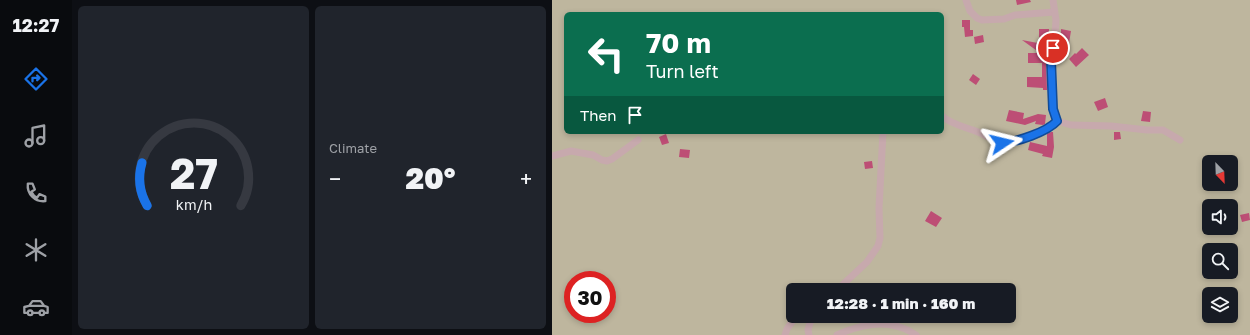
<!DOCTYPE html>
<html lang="en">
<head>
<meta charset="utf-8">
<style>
  :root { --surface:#171b24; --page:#20242c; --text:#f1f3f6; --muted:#9ea1a6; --line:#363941; --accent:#1a73e8 }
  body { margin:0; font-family:"Golos Text",sans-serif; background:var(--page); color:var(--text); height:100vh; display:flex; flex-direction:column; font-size:15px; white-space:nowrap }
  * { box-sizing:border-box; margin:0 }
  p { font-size:13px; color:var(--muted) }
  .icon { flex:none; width:22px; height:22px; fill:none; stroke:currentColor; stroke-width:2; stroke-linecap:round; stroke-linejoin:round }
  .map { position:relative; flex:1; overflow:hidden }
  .side { display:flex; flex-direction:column; gap:6px; padding:6px; background:#0d0f14; width:480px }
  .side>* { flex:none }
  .banner { position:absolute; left:12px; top:12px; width:380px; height:122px; border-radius:6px; box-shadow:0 2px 6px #0003; background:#0b6e4f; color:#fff; overflow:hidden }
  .needle { width:26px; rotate:157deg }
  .fabs { position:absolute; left:650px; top:155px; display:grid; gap:8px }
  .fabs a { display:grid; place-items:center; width:36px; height:36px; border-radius:6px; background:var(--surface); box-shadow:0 2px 6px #0003; font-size:20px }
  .speed { position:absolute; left:12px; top:271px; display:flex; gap:8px; font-size:20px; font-weight:700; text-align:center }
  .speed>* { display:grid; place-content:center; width:52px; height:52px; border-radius:50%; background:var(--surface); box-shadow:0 2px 6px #0003; line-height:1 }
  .speed .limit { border:6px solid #d22; background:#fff; color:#111 }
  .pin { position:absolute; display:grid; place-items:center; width:34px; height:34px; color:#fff; margin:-17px; border:2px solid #fff; border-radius:50%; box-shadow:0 1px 4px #0007 }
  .me { position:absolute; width:44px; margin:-22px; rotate:80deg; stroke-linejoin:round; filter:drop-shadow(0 0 3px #0008) }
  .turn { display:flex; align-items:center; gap:14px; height:84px; padding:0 16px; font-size:18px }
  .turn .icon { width:52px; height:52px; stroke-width:2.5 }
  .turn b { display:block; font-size:28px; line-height:34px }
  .then { display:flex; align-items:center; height:38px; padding:0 16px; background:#0003; gap:8px; font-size:15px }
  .big { font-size:30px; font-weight:800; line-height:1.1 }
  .side .tile { flex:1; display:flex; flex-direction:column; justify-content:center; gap:6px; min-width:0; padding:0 14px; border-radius:6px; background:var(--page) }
  .side .dial { align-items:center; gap:0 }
  .dial svg { height:104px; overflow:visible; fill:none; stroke:var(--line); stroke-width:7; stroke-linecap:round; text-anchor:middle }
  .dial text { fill:var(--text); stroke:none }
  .heat { display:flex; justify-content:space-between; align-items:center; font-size:22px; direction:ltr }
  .side .tiles { flex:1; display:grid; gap:6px; grid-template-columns:repeat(2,1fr) }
  .trip { position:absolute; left:234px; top:283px; width:230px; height:40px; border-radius:6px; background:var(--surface); box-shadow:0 2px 6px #0003; font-weight:800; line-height:40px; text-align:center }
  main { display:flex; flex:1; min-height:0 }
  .tabs { display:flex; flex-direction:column; width:72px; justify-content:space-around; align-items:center; background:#090b0e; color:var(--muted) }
  .tabs .icon { width:28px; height:28px }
  .tabs .active { color:var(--accent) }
  .tabs b { font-size:18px; color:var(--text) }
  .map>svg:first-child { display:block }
</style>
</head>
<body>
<main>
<nav class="tabs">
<b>12:27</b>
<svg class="icon active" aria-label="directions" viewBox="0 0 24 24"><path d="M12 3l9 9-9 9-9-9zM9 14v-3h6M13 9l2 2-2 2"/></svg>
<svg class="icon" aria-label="music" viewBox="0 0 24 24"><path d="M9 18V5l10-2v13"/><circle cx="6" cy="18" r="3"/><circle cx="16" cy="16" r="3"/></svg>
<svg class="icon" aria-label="phone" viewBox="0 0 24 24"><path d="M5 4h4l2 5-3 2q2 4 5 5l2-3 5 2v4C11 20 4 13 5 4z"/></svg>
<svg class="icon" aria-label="climate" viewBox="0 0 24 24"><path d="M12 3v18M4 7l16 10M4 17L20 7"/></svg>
<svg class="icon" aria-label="car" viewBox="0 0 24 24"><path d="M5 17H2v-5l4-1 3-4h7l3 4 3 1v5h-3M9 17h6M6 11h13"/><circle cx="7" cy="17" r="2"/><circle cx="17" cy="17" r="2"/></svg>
</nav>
<section class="side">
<div class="tiles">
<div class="tile dial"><svg viewBox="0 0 100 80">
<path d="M14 69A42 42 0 1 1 86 69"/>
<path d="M14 69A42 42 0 0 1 10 36" stroke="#1a73e8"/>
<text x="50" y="56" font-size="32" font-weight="700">27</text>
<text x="50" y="72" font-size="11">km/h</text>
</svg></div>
<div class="tile"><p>Climate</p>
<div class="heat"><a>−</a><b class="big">20°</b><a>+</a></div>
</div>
</div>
</section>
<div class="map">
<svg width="698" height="335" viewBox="0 0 698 335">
  <rect width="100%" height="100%" fill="#f0ddde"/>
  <path fill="#beb69e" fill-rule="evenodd" d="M 0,0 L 698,0 L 698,335 L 0,335 ZM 14,14 L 390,14 L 390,132 L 14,132 ZM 657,162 L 679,162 L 679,184 L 657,184 ZM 657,206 L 679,206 L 679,228 L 657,228 ZM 657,250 L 679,250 L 679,272 L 657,272 ZM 21,280 L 55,280 L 55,314 L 21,314 ZM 241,290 L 457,290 L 457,316 L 241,316 ZM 657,294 L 679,294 L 679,316 L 657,316 Z"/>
  <g fill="#bd4e75">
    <path d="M 464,0 L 478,0 L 479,2 L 465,5 Z"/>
    <path d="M 410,20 L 418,20 L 418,30 L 421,30 L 421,36 L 413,37 L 412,27 L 410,27 Z"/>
    <rect x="487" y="29" width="10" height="8"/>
    <path d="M 509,29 L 519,31 L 517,43 L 514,43 L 512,58 L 505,57 L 509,35 Z"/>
    <path d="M 431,35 L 432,42 L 423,44 L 422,37 Z"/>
    <path d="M 470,40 L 496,45 L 494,61 L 495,90 L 491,90 L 491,88 L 475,87 L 475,77 L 490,77 L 490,63 L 476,63 L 476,53 L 488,53 Z"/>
    <path d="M 530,48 L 537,55 L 524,67 L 517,59 L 523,53 L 524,54 Z"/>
    <path d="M 421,74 L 428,79 L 424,85 L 417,80 Z"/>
    <path d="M 553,98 L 556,107 L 546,111 L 542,102 Z"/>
    <path d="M 457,110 L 472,113 L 471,119 L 486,114 L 494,115 L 493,124 L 491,125 L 483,124 L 484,121 L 473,125 L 454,121 Z"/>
    <path d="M 591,111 L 599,112 L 598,122 L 589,121 Z"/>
    <path d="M 499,132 L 501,132 L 502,147 L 500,158 L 490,156 L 491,154 L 476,150 L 478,142 L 495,146 L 495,134 Z"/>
    <path d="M 562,132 L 568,132 L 569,139 L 562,140 Z"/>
    <path d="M 114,134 L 117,143 L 110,145 L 107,137 Z"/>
    <path d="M 128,149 L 138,150 L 137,158 L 127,157 Z"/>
    <path d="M 320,161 L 321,168 L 313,169 L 312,162 Z"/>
    <path d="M 379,211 L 390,218 L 384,227 L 373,221 Z"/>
    <path d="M 697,213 L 698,220 L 690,222 L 688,215 Z"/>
  </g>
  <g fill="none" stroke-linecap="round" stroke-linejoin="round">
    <g stroke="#c7a9ad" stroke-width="7">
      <path d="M 414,0 L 418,11 L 425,18 L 430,20 L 452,19 L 463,15 L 502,12"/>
      <path d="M 390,116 C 400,125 414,127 426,132 C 434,135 440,140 448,142 C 464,147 489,131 503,124 L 505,121 L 501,109 L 499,61 L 503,36 L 504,20 L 501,0"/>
      <path d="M 505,121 L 519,125 L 559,126 L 595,130 L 611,130 L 628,140"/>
      <path d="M 0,156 L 19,151 L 41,155 L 50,160 L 55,161 L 60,159 L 86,140"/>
      <path d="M 285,290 L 315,262 L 326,246 L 328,238 L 327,208 L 331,132"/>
      <path d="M 233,335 L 235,329 L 244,316"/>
      <path d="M 257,335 L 256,330 L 260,316"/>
      <path d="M 285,335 C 311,323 340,318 364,335"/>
    </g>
  </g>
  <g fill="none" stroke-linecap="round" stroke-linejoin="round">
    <g stroke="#114b97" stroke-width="10">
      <path id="route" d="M 450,143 C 465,142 495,132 505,121 L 501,109 L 499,61 L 501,48"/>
    </g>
    <use href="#route" stroke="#1a73e8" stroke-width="7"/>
  </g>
</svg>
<div class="fabs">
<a><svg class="needle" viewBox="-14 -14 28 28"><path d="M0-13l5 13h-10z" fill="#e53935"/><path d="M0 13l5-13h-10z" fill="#9ea1a6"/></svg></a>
<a><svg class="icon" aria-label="sound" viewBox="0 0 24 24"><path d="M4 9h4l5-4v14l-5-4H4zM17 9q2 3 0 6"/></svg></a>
<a><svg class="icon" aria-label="search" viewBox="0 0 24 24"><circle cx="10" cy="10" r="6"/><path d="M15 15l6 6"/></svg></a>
<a><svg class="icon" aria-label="layers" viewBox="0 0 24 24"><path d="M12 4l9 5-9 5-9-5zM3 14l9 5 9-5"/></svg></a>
</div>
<div class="speed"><div class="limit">30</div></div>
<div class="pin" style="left:501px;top:48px;background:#d93025"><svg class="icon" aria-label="arrive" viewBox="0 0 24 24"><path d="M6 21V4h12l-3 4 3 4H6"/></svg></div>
<svg class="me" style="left:450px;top:143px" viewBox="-20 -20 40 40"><path d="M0-17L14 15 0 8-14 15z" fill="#1a73e8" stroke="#fff" stroke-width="4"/></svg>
<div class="trip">12:28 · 1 min · 160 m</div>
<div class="banner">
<div class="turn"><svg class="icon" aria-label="left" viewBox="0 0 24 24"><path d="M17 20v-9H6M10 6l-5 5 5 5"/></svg><div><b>70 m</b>Turn left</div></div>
<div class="then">Then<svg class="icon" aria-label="arrive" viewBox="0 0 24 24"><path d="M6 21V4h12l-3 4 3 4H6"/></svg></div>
</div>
</div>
</main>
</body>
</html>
